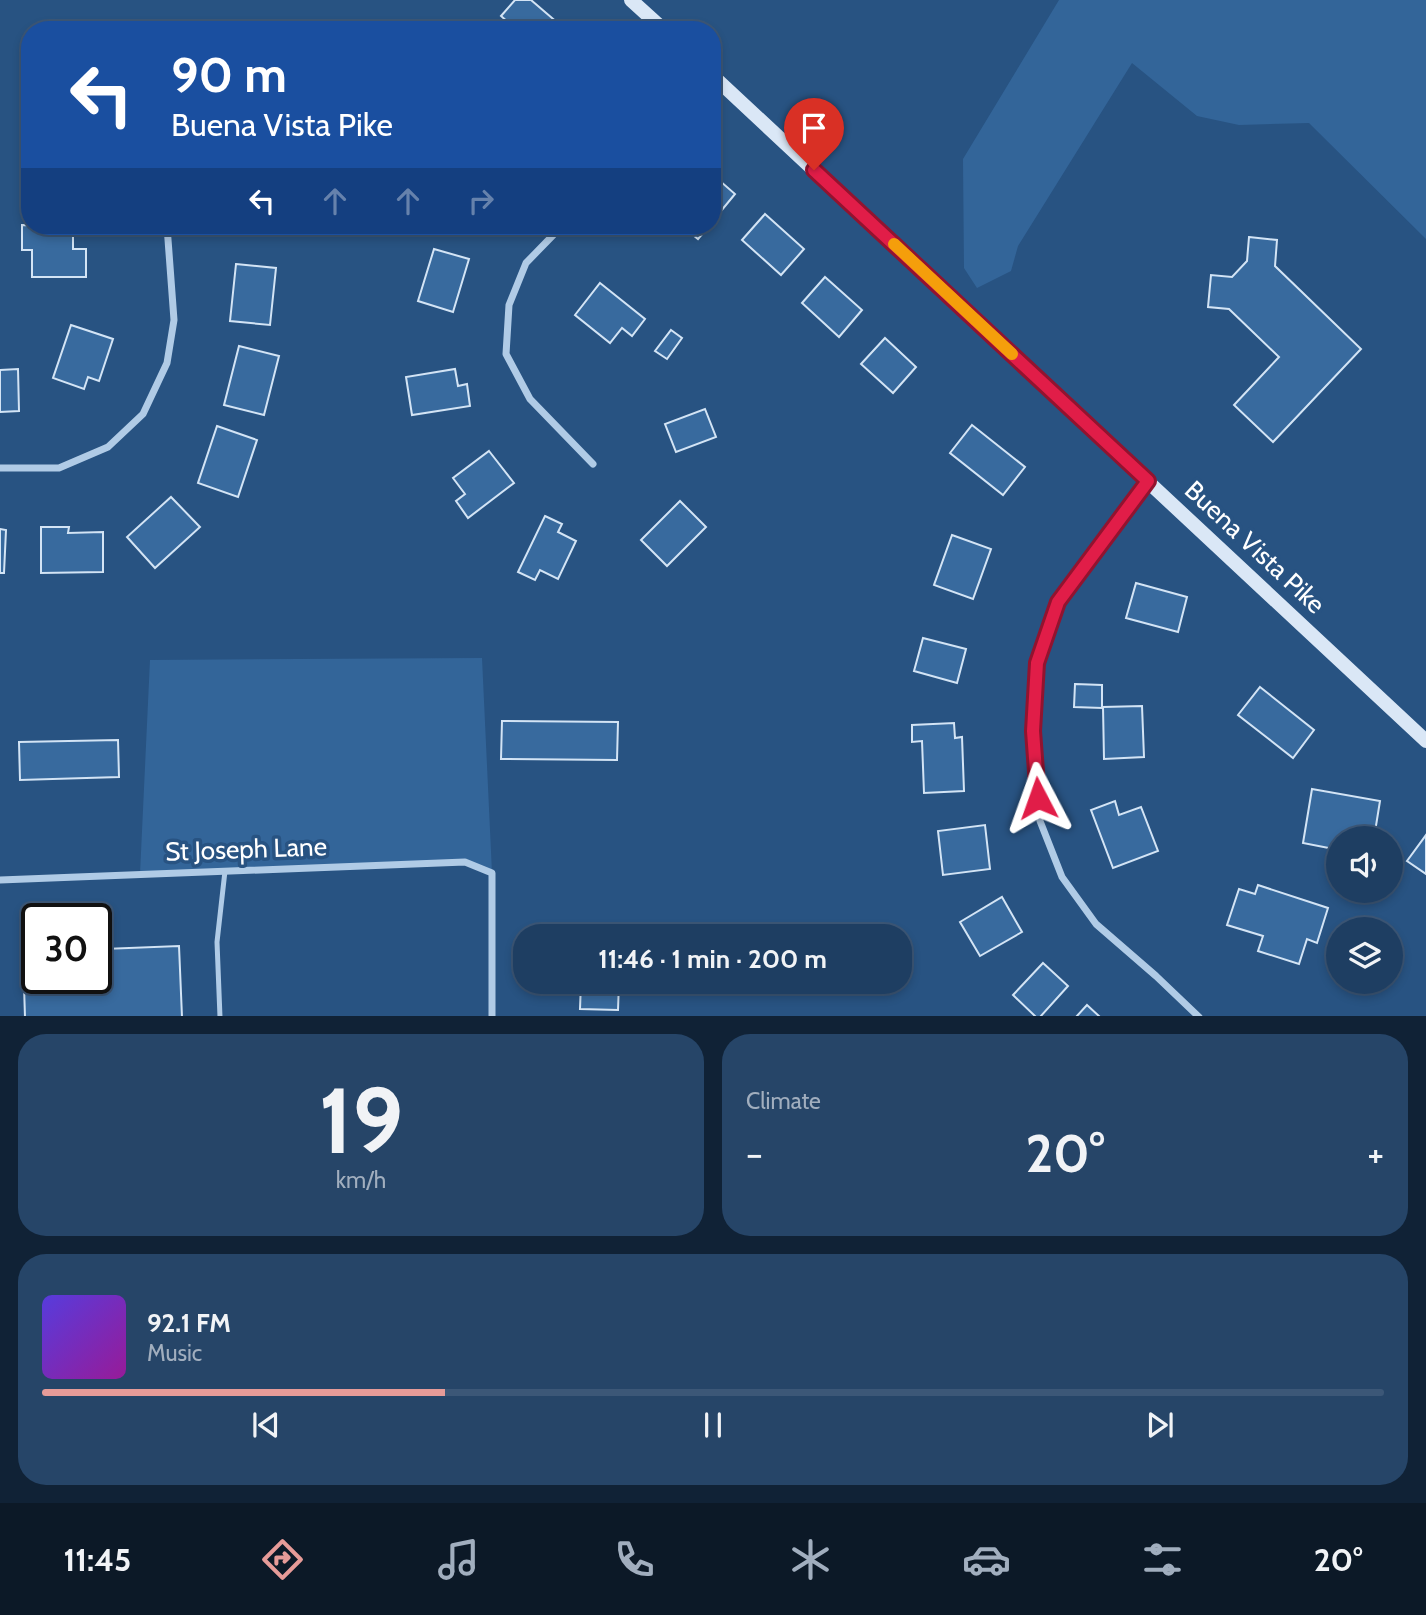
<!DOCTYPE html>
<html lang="en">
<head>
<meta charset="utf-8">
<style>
  :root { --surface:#1e3e62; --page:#264568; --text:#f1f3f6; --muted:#a1aebe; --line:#3c5777; --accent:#e69b98 }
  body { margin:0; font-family:Cabin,sans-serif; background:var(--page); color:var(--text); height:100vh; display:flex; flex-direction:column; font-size:26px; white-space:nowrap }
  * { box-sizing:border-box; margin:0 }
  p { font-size:23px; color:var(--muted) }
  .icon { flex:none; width:38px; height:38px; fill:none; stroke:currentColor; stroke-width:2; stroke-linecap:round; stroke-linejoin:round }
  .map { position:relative; height:1016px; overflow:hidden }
  .panel { display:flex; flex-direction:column; gap:18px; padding:18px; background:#102236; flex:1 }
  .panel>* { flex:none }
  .guide { position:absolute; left:21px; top:21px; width:700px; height:214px; border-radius:28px; box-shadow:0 4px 10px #0003,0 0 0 2px var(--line); background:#1a4fa0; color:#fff; overflow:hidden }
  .buttons { position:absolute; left:1326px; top:826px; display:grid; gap:14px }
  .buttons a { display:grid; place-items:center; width:77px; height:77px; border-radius:50%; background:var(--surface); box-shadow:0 4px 10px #0003,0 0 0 2px var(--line); font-size:35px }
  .speed { position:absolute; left:21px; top:903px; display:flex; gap:14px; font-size:35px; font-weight:700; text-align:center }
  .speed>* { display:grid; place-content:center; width:91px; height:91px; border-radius:50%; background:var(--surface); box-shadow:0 4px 10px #0003,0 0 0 2px var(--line); line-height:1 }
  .speed .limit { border:4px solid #111; border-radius:10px; background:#fff; color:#111 }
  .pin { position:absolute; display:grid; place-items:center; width:60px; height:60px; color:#fff; margin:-72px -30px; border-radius:50% 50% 50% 0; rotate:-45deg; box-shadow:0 0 7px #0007 }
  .pin .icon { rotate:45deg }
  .me { position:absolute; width:77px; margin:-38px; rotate:356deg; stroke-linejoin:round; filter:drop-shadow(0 0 5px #0008) }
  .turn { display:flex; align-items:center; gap:24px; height:147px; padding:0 35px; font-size:32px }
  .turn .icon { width:91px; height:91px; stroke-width:2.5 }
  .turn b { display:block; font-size:49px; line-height:60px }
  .lanes { display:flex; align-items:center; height:66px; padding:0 35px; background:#0003; justify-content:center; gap:35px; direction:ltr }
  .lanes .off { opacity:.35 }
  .big { font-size:52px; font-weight:700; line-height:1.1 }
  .panel .tile { flex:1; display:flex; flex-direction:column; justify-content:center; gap:10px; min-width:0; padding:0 24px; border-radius:28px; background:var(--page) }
  .panel .dial { align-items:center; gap:0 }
  .dial b { font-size:91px; line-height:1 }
  .song { display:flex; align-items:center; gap:21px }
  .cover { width:84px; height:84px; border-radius:10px; background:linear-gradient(135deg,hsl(250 70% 55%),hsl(300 70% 35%)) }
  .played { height:7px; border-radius:4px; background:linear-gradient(90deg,var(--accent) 30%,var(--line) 30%) }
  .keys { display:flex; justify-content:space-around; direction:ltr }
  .heat { display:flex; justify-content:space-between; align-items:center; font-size:38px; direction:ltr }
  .panel .tiles { flex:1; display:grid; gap:18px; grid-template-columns:1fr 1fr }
  .tile:last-child { grid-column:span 2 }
  .trip { position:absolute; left:513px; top:924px; width:399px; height:70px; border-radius:28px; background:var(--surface); box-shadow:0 4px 10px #0003,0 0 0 2px var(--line); font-weight:700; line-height:70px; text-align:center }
  .tabs { display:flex; height:112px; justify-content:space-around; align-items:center; background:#0c1927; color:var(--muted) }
  .tabs .icon { width:49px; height:49px }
  .tabs .selected { color:var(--accent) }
  .tabs b { font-size:32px; color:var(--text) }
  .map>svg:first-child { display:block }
</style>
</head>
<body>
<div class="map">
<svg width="1426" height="1017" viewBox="0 0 1426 1017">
  <rect width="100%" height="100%" fill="#285382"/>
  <g fill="#336599">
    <path d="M 1059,0 L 1426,0 L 1426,239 L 1309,123 L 1239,125 L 1197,116 L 1132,63 L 1018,246 L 1011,271 L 977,288 L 964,268 L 963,159 Z"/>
    <path d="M 482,658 L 492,873 L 465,862 L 140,874 L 150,660 Z"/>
  </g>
  <g fill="#386a9e" stroke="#d3e4f5" stroke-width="2">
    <path d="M 515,0 L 531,0 L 566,30 L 517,30 L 501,16 Z"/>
    <path d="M 712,174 L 735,194 L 712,222 Z"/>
    <path d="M 765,214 L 804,249 L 781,275 L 742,240 Z"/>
    <path d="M 22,225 L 73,226 L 73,249 L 86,249 L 86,277 L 32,277 L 32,250 L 22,250 Z"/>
    <path d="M 682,226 L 709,226 L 698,239 Z"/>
    <path d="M 1249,237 L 1277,240 L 1275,266 L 1361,349 L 1273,442 L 1234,405 L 1279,357 L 1229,309 L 1208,307 L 1211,275 L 1232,277 L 1247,261 Z"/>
    <path d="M 434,249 L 469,259 L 453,312 L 418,301 Z"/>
    <path d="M 236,264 L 276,268 L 270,325 L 230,321 Z"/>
    <path d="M 825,277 L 862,310 L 839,337 L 802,303 Z"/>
    <path d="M 600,283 L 645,319 L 632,336 L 622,328 L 610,343 L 575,315 Z"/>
    <path d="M 71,325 L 113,339 L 99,381 L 88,377 L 84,389 L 53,378 Z"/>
    <path d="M 671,330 L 682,338 L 667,359 L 655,351 Z"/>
    <path d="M 885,338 L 916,367 L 893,393 L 861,364 Z"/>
    <path d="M 239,346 L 279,356 L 264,415 L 224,405 Z"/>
    <path d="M 18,369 L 19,411 L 0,412 L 0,370 Z"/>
    <path d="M 455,369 L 458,386 L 467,384 L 470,406 L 412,415 L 406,377 Z"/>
    <path d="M 705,409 L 716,437 L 676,452 L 665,424 Z"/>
    <path d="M 972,425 L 1025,467 L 1003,495 L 950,453 Z"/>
    <path d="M 217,426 L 257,440 L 238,497 L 198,483 Z"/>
    <path d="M 489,451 L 514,483 L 468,518 L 456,501 L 465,494 L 453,478 Z"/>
    <path d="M 171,497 L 200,527 L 155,568 L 127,537 Z"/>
    <path d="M 680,501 L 706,527 L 667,566 L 641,540 Z"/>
    <path d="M 545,516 L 562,524 L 558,532 L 576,541 L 558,579 L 540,570 L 535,580 L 518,572 Z"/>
    <path d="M 41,527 L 69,527 L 68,533 L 103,532 L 103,572 L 41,573 Z"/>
    <path d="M 0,529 L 6,530 L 4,573 L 0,573 Z"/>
    <path d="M 952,535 L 991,549 L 973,599 L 934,585 Z"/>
    <path d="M 1136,583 L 1187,597 L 1178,632 L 1126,618 Z"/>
    <path d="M 923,638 L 966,649 L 957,683 L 914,671 Z"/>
    <path d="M 1075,684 L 1102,685 L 1102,708 L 1074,707 Z"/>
    <path d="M 1260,687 L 1314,730 L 1293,758 L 1238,715 Z"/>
    <path d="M 1142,706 L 1144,757 L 1104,759 L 1103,707 Z"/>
    <path d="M 502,721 L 618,722 L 617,760 L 501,759 Z"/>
    <path d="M 954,723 L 955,738 L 962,737 L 964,791 L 924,793 L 922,741 L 912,742 L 912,725 Z"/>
    <path d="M 118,740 L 119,777 L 20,780 L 19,742 Z"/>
    <path d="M 1312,789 L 1380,801 L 1374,838 L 1339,838 L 1339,850 L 1303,843 Z"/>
    <path d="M 1115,801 L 1119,815 L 1141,807 L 1158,851 L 1113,868 L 1091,810 Z"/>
    <path d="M 985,825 L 990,869 L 943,875 L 938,831 Z"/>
    <path d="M 1426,835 L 1426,874 L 1407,861 Z"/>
    <path d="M 1258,885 L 1328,908 L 1317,943 L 1307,939 L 1299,964 L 1258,951 L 1263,936 L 1227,925 L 1239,889 L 1255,894 Z"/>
    <path d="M 1002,897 L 1022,932 L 980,956 L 960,922 Z"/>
    <path d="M 582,925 L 620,926 L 619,936 L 582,936 Z"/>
    <path d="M 96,935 L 104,935 L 104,949 L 179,946 L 182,1017 L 25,1017 L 23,954 L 37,953 L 37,978 L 96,978 Z"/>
    <path d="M 1043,963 L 1068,986 L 1040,1017 L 1036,1017 L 1013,995 Z"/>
    <path d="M 581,982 L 619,982 L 618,1010 L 580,1009 Z"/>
    <path d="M 1087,1005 L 1100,1017 L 1076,1017 Z"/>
  </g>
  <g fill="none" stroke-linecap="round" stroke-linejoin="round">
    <path stroke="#b0cbe6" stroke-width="5" d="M 220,1017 L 217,942 L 225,871"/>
    <g stroke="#b0cbe6" stroke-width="7">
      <path d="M 562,226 L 526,263 L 509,305 L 506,354 L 530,399 L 593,464"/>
      <path d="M 0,468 L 59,468 L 108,447 L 143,414 L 167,363 L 174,320 L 167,226"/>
      <path d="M 1148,481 L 1058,602 L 1037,663 L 1033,731 L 1040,821 L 1062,877 L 1096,924 L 1156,976 L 1199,1017"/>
      <path d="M 0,880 L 465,862 L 492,873 L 492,1017"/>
    </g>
    <g stroke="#dae7f6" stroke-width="14">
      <path d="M 631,0 L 664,30"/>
      <path d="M 712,75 L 1426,741"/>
    </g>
  </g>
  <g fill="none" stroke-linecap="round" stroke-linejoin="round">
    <g stroke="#92132f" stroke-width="18">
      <path id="route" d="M 814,170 L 1148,481 L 1058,602 L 1037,663 L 1033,731 L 1038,798"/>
    </g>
    <use href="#route" stroke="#e11d48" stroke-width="12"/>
    <path stroke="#f59e0b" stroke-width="12" d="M 894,244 L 1012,354"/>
  </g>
  <g text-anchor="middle" stroke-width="7" stroke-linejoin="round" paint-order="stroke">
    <g font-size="26" fill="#fff" stroke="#285382">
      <text transform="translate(1255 547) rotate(43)" y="9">Buena Vista Pike</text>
      <text transform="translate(246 849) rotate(-2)" y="9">St Joseph Lane</text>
    </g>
  </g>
</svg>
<div class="buttons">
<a><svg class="icon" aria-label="sound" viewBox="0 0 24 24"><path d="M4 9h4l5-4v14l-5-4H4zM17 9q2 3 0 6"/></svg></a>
<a><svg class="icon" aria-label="layers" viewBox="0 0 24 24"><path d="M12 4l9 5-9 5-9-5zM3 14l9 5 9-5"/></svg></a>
</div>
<div class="speed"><div class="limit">30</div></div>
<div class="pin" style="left:814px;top:170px;background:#d93025"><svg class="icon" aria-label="arrive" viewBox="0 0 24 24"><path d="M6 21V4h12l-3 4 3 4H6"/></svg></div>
<svg class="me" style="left:1038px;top:798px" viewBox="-20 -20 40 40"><path d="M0-17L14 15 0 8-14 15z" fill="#e11d48" stroke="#fff" stroke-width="4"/></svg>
<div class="trip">11:46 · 1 min · 200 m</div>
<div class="guide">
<div class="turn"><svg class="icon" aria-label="left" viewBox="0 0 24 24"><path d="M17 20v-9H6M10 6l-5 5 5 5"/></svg><div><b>90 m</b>Buena Vista Pike</div></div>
<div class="lanes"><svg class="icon" aria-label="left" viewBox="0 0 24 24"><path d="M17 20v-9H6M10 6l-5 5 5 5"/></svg><svg class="icon off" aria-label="ahead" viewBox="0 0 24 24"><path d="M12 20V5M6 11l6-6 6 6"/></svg><svg class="icon off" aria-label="ahead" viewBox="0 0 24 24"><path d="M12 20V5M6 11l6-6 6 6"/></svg><svg class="icon off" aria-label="right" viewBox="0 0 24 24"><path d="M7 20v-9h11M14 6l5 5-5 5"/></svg></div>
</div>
</div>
<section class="panel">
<div class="tiles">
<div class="tile dial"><b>19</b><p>km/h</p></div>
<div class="tile"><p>Climate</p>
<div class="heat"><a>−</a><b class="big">20°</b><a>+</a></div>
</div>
<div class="tile">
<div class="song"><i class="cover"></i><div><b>92.1 FM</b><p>Music</p></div></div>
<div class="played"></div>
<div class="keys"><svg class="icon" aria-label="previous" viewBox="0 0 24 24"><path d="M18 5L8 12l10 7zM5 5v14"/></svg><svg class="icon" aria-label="pause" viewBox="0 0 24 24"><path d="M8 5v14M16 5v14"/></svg><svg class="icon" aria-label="next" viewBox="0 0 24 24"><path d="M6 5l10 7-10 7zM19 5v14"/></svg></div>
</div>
</div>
</section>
<nav class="tabs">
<b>11:45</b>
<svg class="icon selected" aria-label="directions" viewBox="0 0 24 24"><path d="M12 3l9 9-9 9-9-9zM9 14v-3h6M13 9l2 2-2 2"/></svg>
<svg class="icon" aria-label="music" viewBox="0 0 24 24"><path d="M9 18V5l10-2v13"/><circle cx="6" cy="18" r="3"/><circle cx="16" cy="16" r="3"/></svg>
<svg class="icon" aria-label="phone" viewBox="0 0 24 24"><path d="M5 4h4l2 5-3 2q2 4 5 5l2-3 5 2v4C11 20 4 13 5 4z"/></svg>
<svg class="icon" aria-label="climate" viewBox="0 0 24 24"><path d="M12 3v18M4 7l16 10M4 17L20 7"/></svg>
<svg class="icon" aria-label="car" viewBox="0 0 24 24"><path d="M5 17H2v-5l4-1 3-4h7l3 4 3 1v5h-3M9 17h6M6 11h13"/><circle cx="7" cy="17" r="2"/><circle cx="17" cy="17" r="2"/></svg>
<svg class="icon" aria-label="filters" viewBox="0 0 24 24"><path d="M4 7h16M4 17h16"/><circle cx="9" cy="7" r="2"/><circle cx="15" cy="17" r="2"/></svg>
<b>20°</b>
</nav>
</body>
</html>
